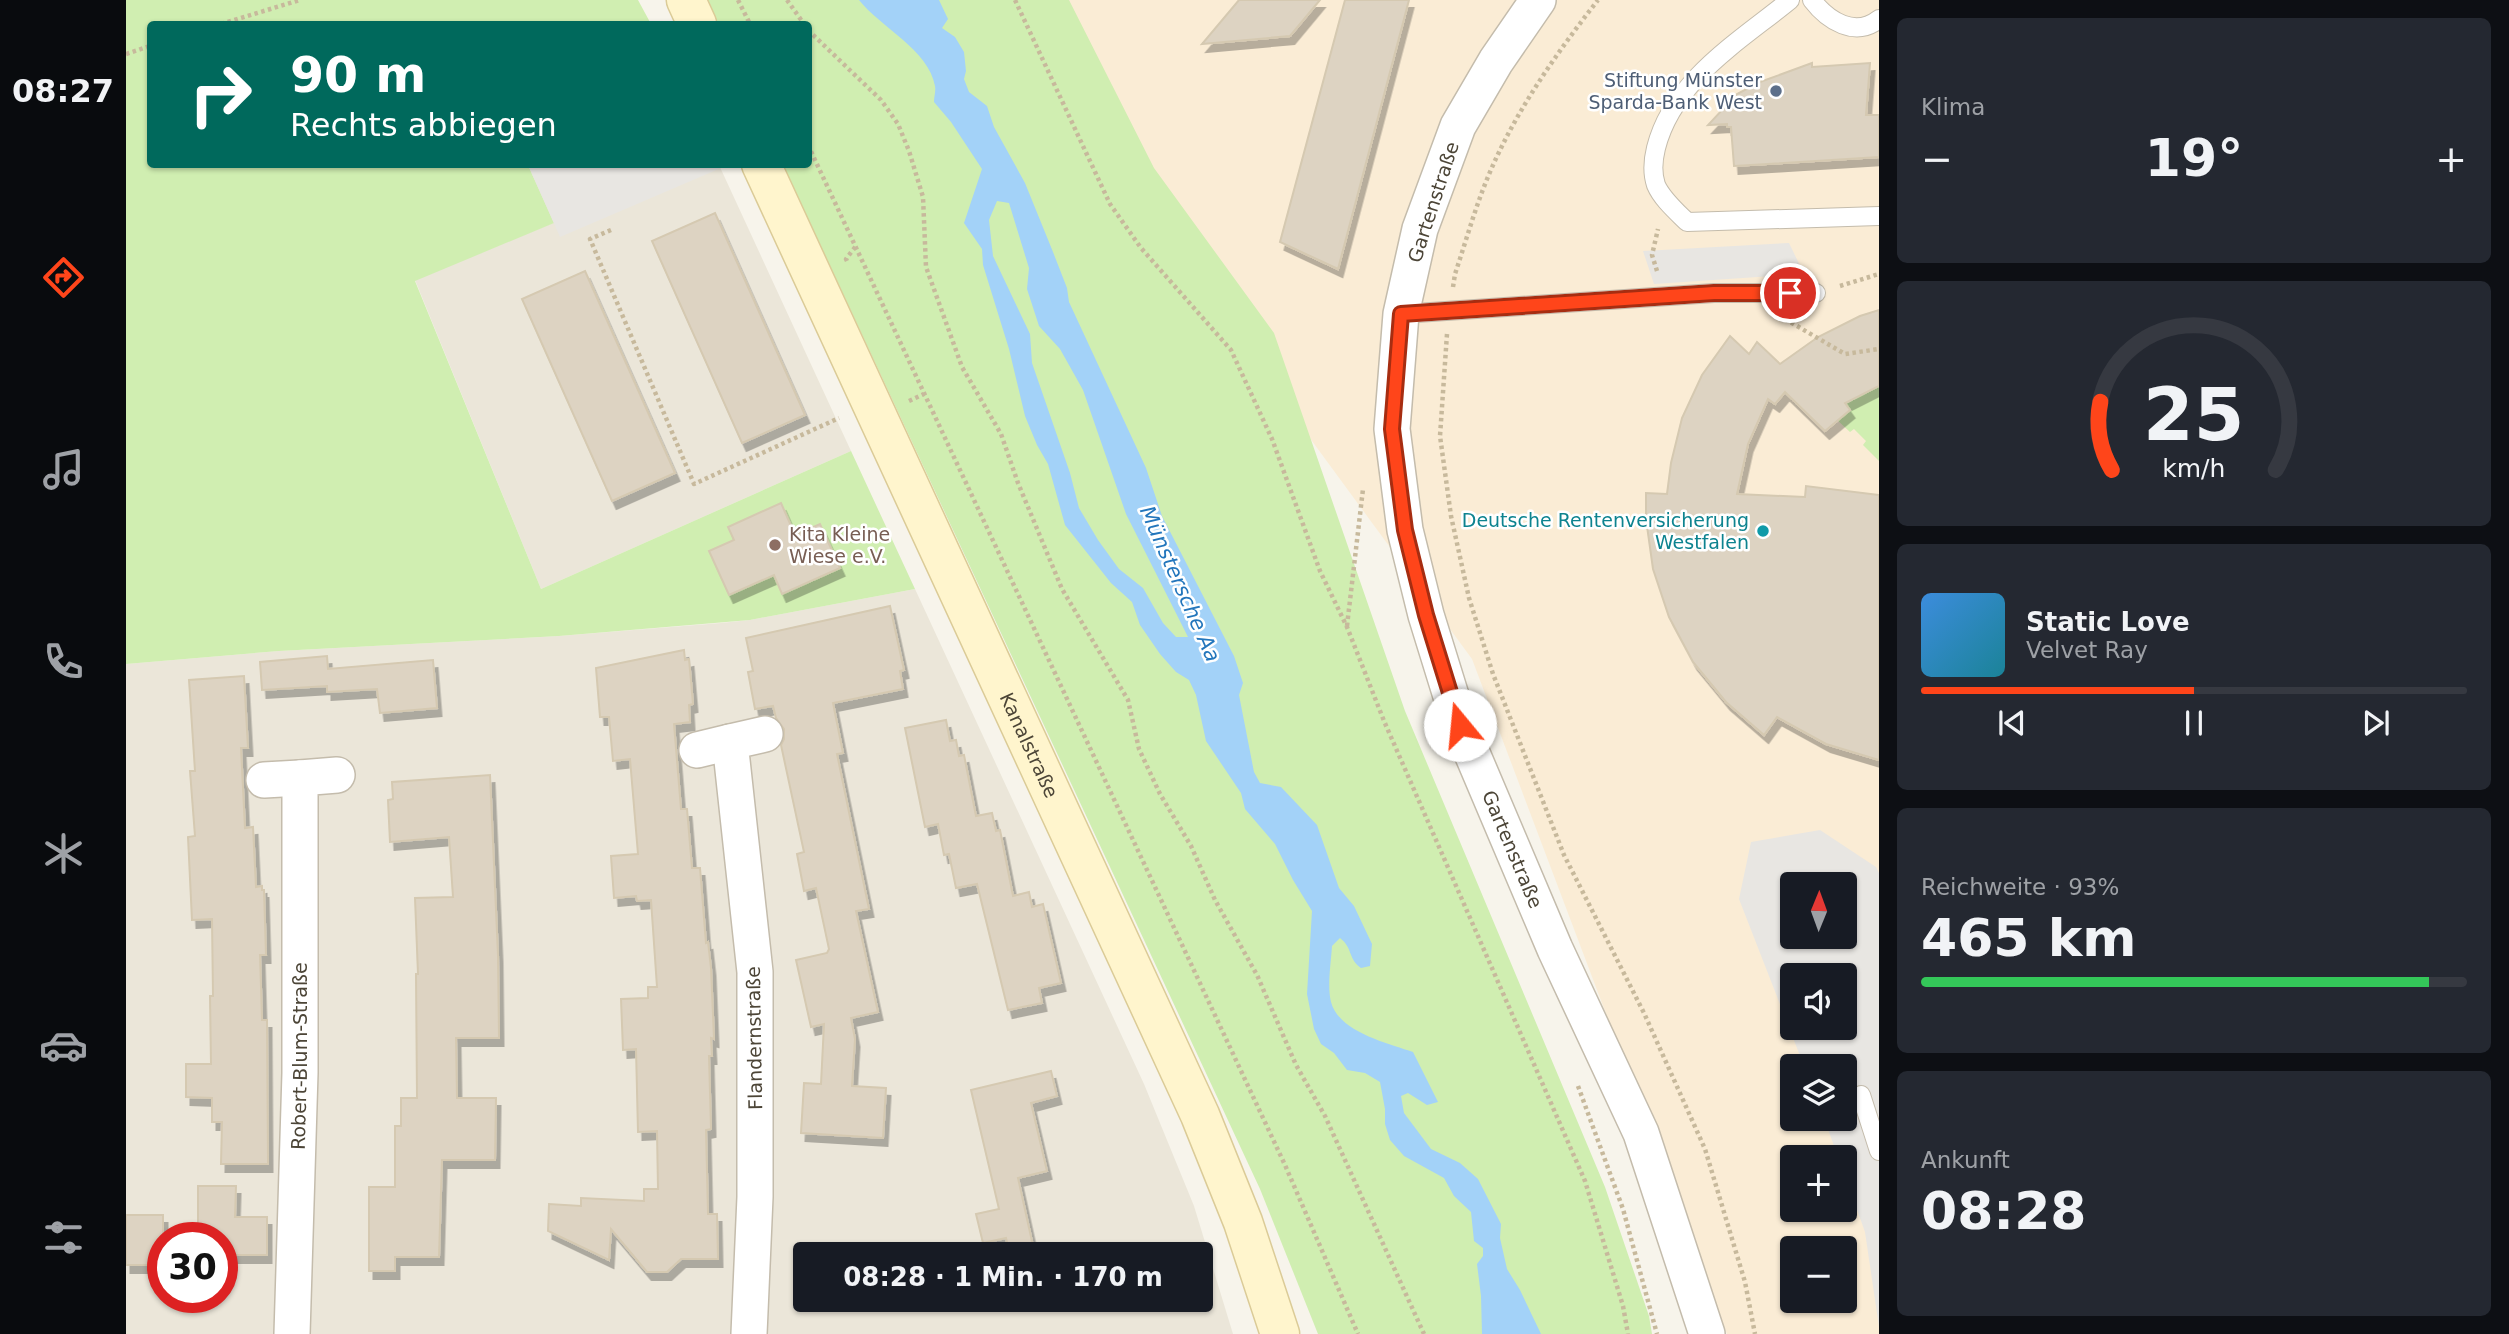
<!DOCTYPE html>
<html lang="de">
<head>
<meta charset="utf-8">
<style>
  :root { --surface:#171b24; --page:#242831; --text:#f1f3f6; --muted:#9ea1a6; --line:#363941; --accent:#ff451a }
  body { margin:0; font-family:"DejaVu Sans",sans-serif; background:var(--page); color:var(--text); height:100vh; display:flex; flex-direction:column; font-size:26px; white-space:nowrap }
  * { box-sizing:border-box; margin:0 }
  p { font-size:23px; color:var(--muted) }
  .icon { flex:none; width:38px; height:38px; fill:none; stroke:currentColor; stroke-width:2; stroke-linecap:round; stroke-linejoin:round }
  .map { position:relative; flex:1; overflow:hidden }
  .sheet { display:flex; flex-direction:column; gap:18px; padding:18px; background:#0d0f14; width:630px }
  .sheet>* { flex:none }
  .top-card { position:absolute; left:21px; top:21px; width:665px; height:147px; border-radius:7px; box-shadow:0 2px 5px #0004; background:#00695c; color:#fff; overflow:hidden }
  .needle { width:46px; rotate:1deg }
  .tools { position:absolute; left:1654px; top:872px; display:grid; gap:14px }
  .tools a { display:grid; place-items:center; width:77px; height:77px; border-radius:7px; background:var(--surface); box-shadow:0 2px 5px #0004; font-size:35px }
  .speed { position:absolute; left:21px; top:1222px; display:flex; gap:14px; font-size:35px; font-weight:700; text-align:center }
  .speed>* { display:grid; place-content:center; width:91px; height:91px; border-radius:50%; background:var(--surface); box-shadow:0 2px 5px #0004; line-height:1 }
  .speed .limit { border:10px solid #d22; background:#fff; color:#111 }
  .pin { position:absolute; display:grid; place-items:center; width:60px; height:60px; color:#fff; margin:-30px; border:4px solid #fff; border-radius:50%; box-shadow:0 2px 7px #0007 }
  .me { position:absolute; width:77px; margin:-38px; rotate:343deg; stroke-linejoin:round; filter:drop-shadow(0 0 5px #0008) }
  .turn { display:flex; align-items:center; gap:24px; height:147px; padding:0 28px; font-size:32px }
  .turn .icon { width:91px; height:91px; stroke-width:2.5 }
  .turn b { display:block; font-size:49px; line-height:60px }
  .big { font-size:52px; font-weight:700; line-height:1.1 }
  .sheet .card { flex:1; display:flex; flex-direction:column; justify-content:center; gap:10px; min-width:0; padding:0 24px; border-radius:10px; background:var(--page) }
  .sheet .dial { align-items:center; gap:0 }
  .dial svg { height:182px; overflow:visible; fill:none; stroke:var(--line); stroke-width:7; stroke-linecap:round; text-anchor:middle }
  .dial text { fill:var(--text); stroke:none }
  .song { display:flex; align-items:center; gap:21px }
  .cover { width:84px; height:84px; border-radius:10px; background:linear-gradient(135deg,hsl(210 70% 55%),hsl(190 70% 35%)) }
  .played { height:7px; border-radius:4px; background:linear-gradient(90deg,var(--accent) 50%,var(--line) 50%) }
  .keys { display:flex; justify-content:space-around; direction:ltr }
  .heat { display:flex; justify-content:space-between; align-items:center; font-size:38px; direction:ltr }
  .charge { height:10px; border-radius:5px; background:linear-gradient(90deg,#34c759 93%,var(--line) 0) }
  .trip { position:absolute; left:667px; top:1242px; width:420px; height:70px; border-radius:7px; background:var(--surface); box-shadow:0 2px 5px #0004; font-weight:700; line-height:70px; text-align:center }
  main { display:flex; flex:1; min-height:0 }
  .tabs { display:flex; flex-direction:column; width:126px; justify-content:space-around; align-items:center; background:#090b0e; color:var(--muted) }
  .tabs .icon { width:49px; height:49px }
  .tabs .current { color:var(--accent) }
  .tabs b { font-size:32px; color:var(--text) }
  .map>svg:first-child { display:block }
</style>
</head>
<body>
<main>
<nav class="tabs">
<b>08:27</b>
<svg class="icon current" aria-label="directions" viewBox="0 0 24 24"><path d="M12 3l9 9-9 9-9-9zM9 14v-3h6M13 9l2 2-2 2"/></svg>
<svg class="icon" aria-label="music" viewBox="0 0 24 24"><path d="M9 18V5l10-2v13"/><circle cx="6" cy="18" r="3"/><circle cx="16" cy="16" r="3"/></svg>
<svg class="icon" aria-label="phone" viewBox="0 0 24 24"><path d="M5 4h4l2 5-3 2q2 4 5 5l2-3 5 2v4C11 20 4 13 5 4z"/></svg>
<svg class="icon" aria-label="climate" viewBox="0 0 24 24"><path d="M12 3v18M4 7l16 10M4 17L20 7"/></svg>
<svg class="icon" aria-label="car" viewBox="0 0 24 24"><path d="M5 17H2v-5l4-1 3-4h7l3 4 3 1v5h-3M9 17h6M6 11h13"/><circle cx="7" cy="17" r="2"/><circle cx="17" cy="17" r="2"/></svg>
<svg class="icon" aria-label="filters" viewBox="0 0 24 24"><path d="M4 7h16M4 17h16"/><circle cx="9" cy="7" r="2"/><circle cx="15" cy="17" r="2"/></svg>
</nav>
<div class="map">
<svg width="1753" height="1334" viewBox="0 0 1753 1334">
  <defs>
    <filter id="shadow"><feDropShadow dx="4.5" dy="8" stdDeviation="0" flood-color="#0004"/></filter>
  </defs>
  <rect width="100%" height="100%" fill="#f7f4eb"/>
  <g fill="#ebe6d9" fill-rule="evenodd">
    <path d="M 402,165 L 593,165 L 725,451 L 415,589 L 289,280 L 427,223 Z"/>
    <path d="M 789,589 L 1018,1084 L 1068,1206 L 1107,1334 L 0,1334 L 0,664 L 153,651 L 433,636 L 595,623 L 624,620 ZM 37,1237 L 96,1237 L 96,1297 L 37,1297 ZM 679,1255 L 1074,1255 L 1074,1300 L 679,1300 Z"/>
  </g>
  <path fill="#faecd5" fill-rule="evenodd" d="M 918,0 L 1753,0 L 1753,1334 L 1601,1334 L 1346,659 L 1001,189 ZM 1666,884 L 1718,884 L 1718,936 L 1666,936 ZM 1666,975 L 1718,975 L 1718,1027 L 1666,1027 ZM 1666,1066 L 1718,1066 L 1718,1118 L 1666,1118 ZM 1666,1157 L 1718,1157 L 1718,1209 L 1666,1209 ZM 1666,1248 L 1718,1248 L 1718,1300 L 1666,1300 Z"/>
  <g fill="#d0eeb1">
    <path d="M 0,0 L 512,0 L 525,24 L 24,24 L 24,164 L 402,165 L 428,223 L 289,281 L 415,589 L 725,451 L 789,589 L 624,620 L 433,636 L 153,651 L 0,664 Z"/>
    <path d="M 580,0 L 943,0 L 1028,168 L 1148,333 L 1279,711 L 1479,1187 L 1523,1316 L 1526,1334 L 1192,1334 L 1134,1189 L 657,165 L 682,164 L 682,24 L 591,24 Z"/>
    <path d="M 1753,386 L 1753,461 L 1737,445 L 1740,441 L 1728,429 L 1724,432 L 1709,418 L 1715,418 L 1724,410 L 1720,404 Z"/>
  </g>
  <g fill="#e8e6e2" fill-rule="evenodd">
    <path d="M 593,164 L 595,168 L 434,237 L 402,165 Z"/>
    <path d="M 1663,243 L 1678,274 L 1528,284 L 1517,251 Z"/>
    <path d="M 1694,830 L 1750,867 L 1753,873 L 1753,1327 L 1739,1232 L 1719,1176 L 1718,1157 L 1712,1157 L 1698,1118 L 1718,1118 L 1718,1066 L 1678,1066 L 1613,899 L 1625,842 ZM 1666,884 L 1718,884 L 1718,936 L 1666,936 ZM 1666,975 L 1718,975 L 1718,1027 L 1666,1027 Z"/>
  </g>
  <path fill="#a3d2f8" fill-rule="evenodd" d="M 733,0 L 813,0 L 822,19 L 816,28 L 829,37 L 838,52 L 840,71 L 838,79 L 843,92 L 861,106 L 868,127 L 899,183 L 927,252 L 941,288 L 943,302 L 1020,468 L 1036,516 L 1108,656 L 1117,683 L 1113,695 L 1128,772 L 1134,783 L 1155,787 L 1191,825 L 1213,888 L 1228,906 L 1246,944 L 1244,966 L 1235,968 C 1222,959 1227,948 1214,938 L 1206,946 C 1205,963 1201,986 1205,1002 C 1213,1032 1261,1043 1287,1052 L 1312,1102 L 1301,1105 L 1282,1093 L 1275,1096 L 1278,1113 L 1305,1149 L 1334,1163 L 1352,1179 L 1375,1224 L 1374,1238 L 1381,1269 L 1394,1290 L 1415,1334 L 1356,1334 L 1355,1296 L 1351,1264 L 1357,1256 L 1357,1248 L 1348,1241 L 1345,1212 L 1328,1196 L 1318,1178 L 1278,1156 L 1264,1140 L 1259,1124 L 1259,1109 L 1254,1082 L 1239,1073 L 1221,1070 L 1208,1053 L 1195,1044 L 1188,1029 L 1181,994 L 1186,911 L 1167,880 L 1149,844 L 1119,809 L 1115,793 L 1080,741 L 1070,695 L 1063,680 L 1050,672 L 1034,654 L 1014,625 L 1006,602 L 985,583 L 939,525 L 922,464 L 911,445 L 899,416 L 883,349 L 857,265 L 856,249 L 838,223 L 856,169 L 825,122 L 808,102 C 808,97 810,91 809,86 C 803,50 753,26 733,0 ZM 871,201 L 883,203 L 903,268 L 901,289 L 913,326 L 934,349 L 957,390 L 1000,514 L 1062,637 L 1050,637 L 1037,623 L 1017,588 L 993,569 L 972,540 L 953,508 L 944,473 L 906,363 L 904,334 L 867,256 L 863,220 Z"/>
  <g fill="#ddd3c2" stroke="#d5c9b1" stroke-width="2" filter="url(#shadow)">
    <path d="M 1113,0 L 1194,0 L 1164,36 L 1076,44 Z"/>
    <path d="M 1219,0 L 1283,0 L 1212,269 L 1154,242 Z"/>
    <path d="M 1686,63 L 1686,67 L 1744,63 L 1740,115 L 1753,115 L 1753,157 L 1608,166 L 1605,127 L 1601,127 L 1601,124 L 1582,125 L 1611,94 L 1634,82 Z"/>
    <path d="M 589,213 L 679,415 L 616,443 L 526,241 Z"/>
    <path d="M 459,271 L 549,473 L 486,501 L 396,299 Z"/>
    <path d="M 1753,310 L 1753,386 L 1719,403 L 1724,410 L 1699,431 L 1659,392 L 1649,404 L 1642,399 L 1622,444 L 1611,494 L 1679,497 L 1680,486 L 1753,495 L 1753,760 L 1700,744 L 1651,717 L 1638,735 L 1600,702 L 1567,662 L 1543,617 L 1527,569 L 1520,519 L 1520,493 L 1541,494 L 1545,463 L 1556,418 L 1576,375 L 1604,336 L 1623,354 L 1631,342 L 1654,364 L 1692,337 L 1734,316 Z"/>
    <path d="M 655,503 L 669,535 L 694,524 L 714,568 L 656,594 L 648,575 L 603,595 L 583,551 L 608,540 L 602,527 Z"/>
    <path d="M 764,606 L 778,670 L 774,671 L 777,689 L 707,703 L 717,753 L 711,754 L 743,909 L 730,911 L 752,1012 L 725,1018 L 729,1039 L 726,1086 L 760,1088 L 757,1138 L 675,1133 L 678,1083 L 695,1084 L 698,1024 L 685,1027 L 670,960 L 701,953 L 703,949 L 690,888 L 678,891 L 671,854 L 678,852 L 655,745 L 658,739 L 658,729 L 650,718 L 647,706 L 629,709 L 622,672 L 627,671 L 620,638 Z"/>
    <path d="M 558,650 L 559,660 L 563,659 L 567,704 L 563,705 L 564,722 L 548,724 L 555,809 L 561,809 L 566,868 L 574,868 L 580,943 L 582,942 L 585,968 L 588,1039 L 585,1038 L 586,1056 L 583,1056 L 585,1129 L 580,1130 L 582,1214 L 591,1214 L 592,1259 L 555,1259 L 541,1272 L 521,1272 L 485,1229 L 483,1260 L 422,1231 L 423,1204 L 455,1206 L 455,1198 L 518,1201 L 518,1189 L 532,1189 L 531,1131 L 512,1132 L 510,1049 L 497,1050 L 495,999 L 522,998 L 522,987 L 531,987 L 525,900 L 511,901 L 510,896 L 488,898 L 485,856 L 512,854 L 504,759 L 487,761 L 483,717 L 474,717 L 470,668 Z"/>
    <path d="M 201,656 L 202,669 L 307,660 L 311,708 L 254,713 L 251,689 L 201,692 L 201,686 L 136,690 L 134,662 Z"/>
    <path d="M 118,676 L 122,748 L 115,748 L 119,828 L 127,827 L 130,887 L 136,886 L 136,890 L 138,890 L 140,955 L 134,955 L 136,1020 L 141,1020 L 142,1164 L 95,1164 L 96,1122 L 86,1122 L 86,1098 L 60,1097 L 60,1064 L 85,1064 L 84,996 L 87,996 L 86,919 L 66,920 L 62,837 L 69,836 L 64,771 L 69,771 L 63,680 Z"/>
    <path d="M 820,720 L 824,741 L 830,740 L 833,756 L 838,755 L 850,816 L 866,813 L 870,831 L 874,830 L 887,896 L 903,892 L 906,907 L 917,904 L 935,983 L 913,988 L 916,1003 L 882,1010 L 851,884 L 830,888 L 823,854 L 818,855 L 812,824 L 799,827 L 779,728 Z"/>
    <path d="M 364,775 L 372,955 L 373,1038 L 330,1038 L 331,1098 L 370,1098 L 369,1160 L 316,1160 L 313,1257 L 269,1257 L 269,1271 L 243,1271 L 243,1187 L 269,1187 L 269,1126 L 275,1126 L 275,1098 L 291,1098 L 290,974 L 292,974 L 289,898 L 327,897 L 323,837 L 264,842 L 262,800 L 267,799 L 266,782 Z"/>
    <path d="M 925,1071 L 931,1096 L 905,1103 L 921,1171 L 892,1178 L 909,1255 L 884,1255 L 880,1238 L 857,1243 L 850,1214 L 873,1209 L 845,1090 Z"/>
    <path d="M 72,1186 L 110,1186 L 109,1217 L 141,1217 L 141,1255 L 96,1255 L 96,1237 L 72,1237 Z"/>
    <rect x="0" y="1215" width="37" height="50"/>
  </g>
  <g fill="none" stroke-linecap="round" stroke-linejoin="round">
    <g stroke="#c4bcac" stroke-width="20">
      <g id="lane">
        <path d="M 1664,0 C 1614,41 1547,80 1530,148 C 1527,160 1526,173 1530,185 C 1536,199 1550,211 1561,222 L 1753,216"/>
        <path d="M 1686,0 C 1702,21 1729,38 1753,19"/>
        <path d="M 1275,314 L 1588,293 L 1690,293"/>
        <path d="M 1735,1095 L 1753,1151"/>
      </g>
    </g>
    <g stroke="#c4bcac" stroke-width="38">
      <g id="street">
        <path id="s1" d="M 1412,0 L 1370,61 L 1332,126 L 1294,229 L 1275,314 L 1266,429 L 1279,530 L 1300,615 L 1334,725 L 1429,949 L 1515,1133 L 1581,1334"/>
        <path d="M 571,750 L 604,742"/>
        <path d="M 138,780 L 174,778"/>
        <path id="s2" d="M 166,1334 L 174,1073 L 174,778 L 211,775"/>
        <path d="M 623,1334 L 629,1197 L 629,972 L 604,742 L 639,734"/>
      </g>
    </g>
    <g stroke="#dbcb97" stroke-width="41">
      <g id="secondary">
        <path d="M 560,0 L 571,24"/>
        <path id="s3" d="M 635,164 L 1074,1115 L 1117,1222 L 1154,1334"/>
      </g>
    </g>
    <g stroke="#c7b99c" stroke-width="4.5" stroke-dasharray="3.5 3.5" stroke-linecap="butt">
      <path d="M 612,0 L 624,24"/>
      <path d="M 661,0 L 678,24"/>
      <path d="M 889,0 L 984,204 L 1015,248 L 1105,350 L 1146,439 L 1194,571 L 1221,627 L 1258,721 L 1459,1181 L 1497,1306 L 1502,1334"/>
      <path d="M 95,24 L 174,0"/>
      <path d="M 682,30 L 755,100 L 772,124 L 783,151 L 797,197 L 800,267 L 836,367 L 875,434 L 892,483 L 936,589 L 1002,700 L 1013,749 L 1034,794 L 1065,846 L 1089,900 L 1131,975 L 1170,1065 L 1199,1116 L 1298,1334"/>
      <path d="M 0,54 L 24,46"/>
      <path d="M 682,145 L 1159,1165 L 1232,1334"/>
      <path d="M 485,230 L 464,239 L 568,484 L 713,418"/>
      <path d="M 721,261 L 720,259 L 730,246"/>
      <path d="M 1531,271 L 1526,255 L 1532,229"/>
      <path d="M 1714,286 L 1753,274"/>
      <path d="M 1327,287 L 1329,274 C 1338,247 1346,219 1356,192 C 1382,122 1426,59 1472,0"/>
      <path d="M 1659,319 L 1719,354 L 1753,349"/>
      <path d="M 1321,334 L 1314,436 L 1325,516 L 1343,598 L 1367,674 L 1438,855 L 1518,1013 L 1579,1149 L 1619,1282 L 1629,1334"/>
      <path d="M 783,401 L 798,394"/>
      <path d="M 1221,626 L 1237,489"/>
      <path d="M 1452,1086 L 1497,1209 L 1531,1334"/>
    </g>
    <use href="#lane" stroke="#fff" stroke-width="18"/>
    <use href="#street" stroke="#fff" stroke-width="35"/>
    <use href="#secondary" stroke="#fff5cd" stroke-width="38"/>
  </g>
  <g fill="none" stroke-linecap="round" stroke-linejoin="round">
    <g stroke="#a62d11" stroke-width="18">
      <path id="route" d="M 1334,725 L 1300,615 L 1279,530 L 1266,429 L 1275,314 L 1588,293 L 1664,293"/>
    </g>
    <use href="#route" stroke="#ff451a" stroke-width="12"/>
  </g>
  <circle fill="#5c6f8a" stroke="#fff" stroke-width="2.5" cx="1650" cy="91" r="7"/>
  <circle fill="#0f9aa8" stroke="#fff" stroke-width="2.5" cx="1637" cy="531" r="7"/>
  <circle fill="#8d6e63" stroke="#fff" stroke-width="2.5" cx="649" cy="545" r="7"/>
  <g text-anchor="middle" stroke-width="5" stroke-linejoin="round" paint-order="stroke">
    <g font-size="19" fill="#4e5e75" stroke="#fff" text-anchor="end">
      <text x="1636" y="87">Stiftung Münster<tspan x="1636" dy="22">Sparda-Bank West</tspan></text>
    </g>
    <g font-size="19" fill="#4c4537" stroke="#fff">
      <text transform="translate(1307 202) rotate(-72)" y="7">Gartenstraße</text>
      <text dy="7" stroke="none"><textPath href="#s3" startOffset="640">Kanalstraße</textPath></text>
      <text dy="7" stroke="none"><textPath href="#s1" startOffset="901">Gartenstraße</textPath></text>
      <text transform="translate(628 1038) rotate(-91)" y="7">Flandernstraße</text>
      <text dy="7" stroke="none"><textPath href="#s2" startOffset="278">Robert-Blum-Straße</textPath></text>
    </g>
    <g font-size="19" fill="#0d838f" stroke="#fff" text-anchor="end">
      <text x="1623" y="527">Deutsche Rentenversicherung<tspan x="1623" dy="22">Westfalen</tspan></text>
    </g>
    <g font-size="19" fill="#785e54" stroke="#fff" text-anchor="start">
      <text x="663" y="541">Kita Kleine<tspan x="663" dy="22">Wiese e.V.</tspan></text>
    </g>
    <g font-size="21" font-style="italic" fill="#2376bc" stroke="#fff">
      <text transform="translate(1054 584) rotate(66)" y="7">Münstersche Aa</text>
    </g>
  </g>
</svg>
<div class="tools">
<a><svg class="needle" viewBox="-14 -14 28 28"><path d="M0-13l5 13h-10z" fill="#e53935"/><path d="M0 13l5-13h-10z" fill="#9ea1a6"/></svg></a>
<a><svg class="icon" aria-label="sound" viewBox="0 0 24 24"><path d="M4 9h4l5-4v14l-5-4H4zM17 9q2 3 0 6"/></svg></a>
<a><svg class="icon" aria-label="layers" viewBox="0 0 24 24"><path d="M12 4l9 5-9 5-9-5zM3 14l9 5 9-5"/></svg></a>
<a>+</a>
<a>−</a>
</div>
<div class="speed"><div class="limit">30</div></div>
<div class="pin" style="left:1664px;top:293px;background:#d93025"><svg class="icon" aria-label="arrive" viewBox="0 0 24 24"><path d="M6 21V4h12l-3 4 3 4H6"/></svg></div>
<svg class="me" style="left:1334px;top:725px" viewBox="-20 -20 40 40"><circle r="19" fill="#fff"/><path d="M0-13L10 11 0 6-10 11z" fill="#ff451a"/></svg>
<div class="trip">08:28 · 1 Min. · 170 m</div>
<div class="top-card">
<div class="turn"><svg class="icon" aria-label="right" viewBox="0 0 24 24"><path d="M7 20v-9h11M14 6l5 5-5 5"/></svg><div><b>90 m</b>Rechts abbiegen</div></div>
</div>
</div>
<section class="sheet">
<div class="card"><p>Klima</p>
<div class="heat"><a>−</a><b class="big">19°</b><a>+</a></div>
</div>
<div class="card dial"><svg viewBox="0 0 100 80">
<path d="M14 69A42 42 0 1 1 86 69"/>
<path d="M14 69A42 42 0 0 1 9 39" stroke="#ff451a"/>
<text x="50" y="56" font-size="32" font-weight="700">25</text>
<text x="50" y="72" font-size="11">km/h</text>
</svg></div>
<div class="card">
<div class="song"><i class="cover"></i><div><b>Static Love</b><p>Velvet Ray</p></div></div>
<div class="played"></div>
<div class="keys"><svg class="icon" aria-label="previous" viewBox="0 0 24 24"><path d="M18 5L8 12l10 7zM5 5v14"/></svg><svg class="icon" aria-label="pause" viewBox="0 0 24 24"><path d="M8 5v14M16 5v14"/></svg><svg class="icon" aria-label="next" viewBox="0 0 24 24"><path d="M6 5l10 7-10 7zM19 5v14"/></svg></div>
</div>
<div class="card"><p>Reichweite · 93%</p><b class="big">465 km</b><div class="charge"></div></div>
<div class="card"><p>Ankunft</p><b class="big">08:28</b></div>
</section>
</main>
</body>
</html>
